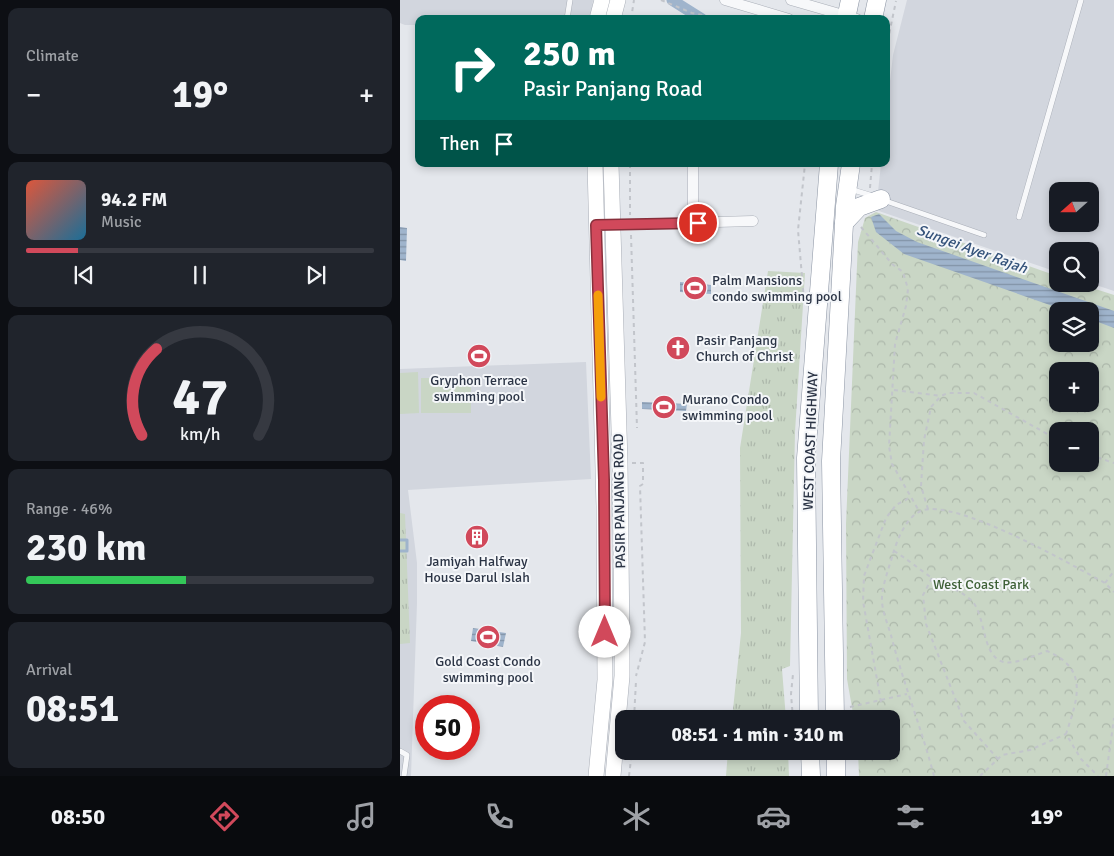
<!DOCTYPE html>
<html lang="en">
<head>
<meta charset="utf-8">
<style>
  :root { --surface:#171b24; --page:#20242c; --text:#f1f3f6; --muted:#9ea1a6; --line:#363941; --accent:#d1495b }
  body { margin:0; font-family:Signika,sans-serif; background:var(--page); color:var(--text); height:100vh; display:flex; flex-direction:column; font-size:19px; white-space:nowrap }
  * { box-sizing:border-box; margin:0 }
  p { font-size:16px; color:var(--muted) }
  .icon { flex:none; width:28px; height:28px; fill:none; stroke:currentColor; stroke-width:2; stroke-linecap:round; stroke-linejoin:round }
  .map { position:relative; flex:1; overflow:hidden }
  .details { display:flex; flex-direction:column; gap:8px; padding:8px; background:#0d0f14; width:400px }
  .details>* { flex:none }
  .hud { position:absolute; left:15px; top:15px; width:475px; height:152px; border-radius:10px; box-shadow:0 2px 8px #0003; background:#00695c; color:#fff; overflow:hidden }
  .needle { width:32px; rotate:249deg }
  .controls { position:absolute; left:649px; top:182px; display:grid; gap:10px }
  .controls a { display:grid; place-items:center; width:50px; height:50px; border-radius:10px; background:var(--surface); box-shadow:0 2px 8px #0003; font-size:25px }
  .speed { position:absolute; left:15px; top:695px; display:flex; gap:10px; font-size:25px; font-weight:700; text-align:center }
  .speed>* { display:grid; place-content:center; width:65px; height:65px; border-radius:50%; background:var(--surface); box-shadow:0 2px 8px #0003; line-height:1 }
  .speed .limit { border:8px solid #d22; background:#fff; color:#111 }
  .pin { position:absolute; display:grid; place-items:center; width:42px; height:42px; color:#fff; margin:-21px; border:2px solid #fff; border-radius:50%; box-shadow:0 1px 5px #0007 }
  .me { position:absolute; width:55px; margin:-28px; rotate:0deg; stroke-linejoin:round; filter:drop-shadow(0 0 4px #0008) }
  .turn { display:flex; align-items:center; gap:18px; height:105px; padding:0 25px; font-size:22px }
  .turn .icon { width:65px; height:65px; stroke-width:2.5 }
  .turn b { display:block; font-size:35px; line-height:42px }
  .then { display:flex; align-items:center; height:48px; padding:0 25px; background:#0003; gap:10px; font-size:19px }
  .big { font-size:38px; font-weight:700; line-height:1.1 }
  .details .widget { flex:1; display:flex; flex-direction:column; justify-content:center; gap:8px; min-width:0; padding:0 18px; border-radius:10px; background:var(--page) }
  .details .dial { align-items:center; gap:0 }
  .dial svg { height:130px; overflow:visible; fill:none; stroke:var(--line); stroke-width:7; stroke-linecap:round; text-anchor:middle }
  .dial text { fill:var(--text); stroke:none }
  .song { display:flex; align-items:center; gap:15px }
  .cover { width:60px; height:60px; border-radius:8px; background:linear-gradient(135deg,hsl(10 70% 55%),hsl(200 70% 35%)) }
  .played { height:5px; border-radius:2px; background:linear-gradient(90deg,var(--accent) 15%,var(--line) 15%) }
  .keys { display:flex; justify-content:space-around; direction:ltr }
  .heat { display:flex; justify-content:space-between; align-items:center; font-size:28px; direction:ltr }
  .charge { height:8px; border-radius:4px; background:linear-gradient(90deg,#34c759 46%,var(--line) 0) }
  .trip { position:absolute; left:215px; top:710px; width:285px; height:50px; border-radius:10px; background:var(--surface); box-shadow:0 2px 8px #0003; font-weight:700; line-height:50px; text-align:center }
  .tab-bar { display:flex; height:80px; justify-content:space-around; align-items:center; background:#090b0e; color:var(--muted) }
  .tab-bar .icon { width:35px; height:35px }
  .tab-bar .selected { color:var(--accent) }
  .tab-bar b { font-size:22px; color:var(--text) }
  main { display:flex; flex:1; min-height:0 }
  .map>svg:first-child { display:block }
</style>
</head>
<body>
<main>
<section class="details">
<div class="widget"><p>Climate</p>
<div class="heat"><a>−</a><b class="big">19°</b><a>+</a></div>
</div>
<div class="widget">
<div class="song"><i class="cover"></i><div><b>94.2 FM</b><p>Music</p></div></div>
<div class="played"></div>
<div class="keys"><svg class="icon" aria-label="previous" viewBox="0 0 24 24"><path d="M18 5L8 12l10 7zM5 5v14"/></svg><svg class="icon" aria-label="pause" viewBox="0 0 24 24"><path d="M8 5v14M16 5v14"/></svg><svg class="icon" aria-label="next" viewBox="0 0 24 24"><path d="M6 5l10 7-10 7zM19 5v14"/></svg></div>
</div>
<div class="widget dial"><svg viewBox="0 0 100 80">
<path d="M14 69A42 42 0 1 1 86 69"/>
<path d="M14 69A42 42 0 0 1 23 16" stroke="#d1495b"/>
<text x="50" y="56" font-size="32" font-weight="700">47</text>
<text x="50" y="72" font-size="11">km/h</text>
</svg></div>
<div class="widget"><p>Range · 46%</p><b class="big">230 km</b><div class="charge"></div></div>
<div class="widget"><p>Arrival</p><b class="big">08:51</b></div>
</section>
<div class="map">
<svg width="714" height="776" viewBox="0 0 714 776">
  <defs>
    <pattern id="grass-tufts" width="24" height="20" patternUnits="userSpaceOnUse" patternTransform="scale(1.25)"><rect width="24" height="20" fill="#c9d6c5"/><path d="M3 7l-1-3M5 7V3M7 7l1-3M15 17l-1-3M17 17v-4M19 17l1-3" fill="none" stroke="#adb8ab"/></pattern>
    <pattern id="park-crowns" width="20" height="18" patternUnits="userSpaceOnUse" patternTransform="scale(1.25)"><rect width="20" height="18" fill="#c9d6c5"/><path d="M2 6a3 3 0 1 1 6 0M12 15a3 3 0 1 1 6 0" fill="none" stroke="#adb8ab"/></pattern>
    <pattern id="water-rules" width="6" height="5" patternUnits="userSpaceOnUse" patternTransform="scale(1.25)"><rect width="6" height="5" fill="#9fb4cc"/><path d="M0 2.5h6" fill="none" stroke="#8293a7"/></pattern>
  </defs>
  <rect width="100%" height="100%" fill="#e4e7ec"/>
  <g fill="#d2d6de" fill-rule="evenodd">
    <path d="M 0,0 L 193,0 L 191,19 L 19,19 L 19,25 L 5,25 L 0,23 Z"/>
    <path d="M 507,0 L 714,0 L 714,291 L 690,283 L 690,251 L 658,251 L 657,272 L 476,210 L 481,164 L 486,164 L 486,116 L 493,55 ZM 658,191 L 690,191 L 690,224 L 658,224 Z"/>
    <path d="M 186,362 L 191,479 L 8,490 L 17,563 L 17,603 L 11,776 L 0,776 L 0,369 Z"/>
  </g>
  <g fill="url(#grass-tufts)">
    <path d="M 368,271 L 405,273 L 395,432 L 390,666 L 382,669 L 386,719 L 332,719 L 341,633 L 340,448 Z"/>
    <path d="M 0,513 L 5,514 L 10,643 L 0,644 Z"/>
    <path d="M 328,751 L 388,751 L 389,776 L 326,776 Z"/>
  </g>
  <path fill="url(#park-crowns)" fill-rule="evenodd" d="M 476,212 L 657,276 L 658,284 L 680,284 L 714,295 L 714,776 L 459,776 L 458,751 L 491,751 L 491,719 L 454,719 L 447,679 L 446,524 L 458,242 L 465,218 ZM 658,311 L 690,311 L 690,344 L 658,344 ZM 658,371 L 690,371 L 690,404 L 658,404 ZM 658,431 L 690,431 L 690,464 L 658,464 Z"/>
  <g fill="#c9d6c5">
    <path d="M 18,372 L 19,413 L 0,414 L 0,373 Z"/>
    <rect x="21" y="378" width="50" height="35"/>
  </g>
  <g fill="url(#water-rules)">
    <path d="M 479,214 L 496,231 L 517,242 L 714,311 L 714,328 L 690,319 L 690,311 L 667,311 L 504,254 L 476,232 L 471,217 Z"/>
    <path d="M 0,227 L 7,228 L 6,261 L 0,260 Z"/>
    <path d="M 280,282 L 311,285 L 311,294 L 280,292 Z"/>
    <path d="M 71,351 L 88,351 L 88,361 L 70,361 Z"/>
    <path d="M 242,402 L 287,404 L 286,411 L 242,409 Z"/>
    <path d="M 73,628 L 106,633 L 103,647 L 71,641 Z"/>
  </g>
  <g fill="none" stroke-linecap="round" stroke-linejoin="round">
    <path stroke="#9fb4cc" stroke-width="3" d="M 0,540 L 7,540 L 7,551 L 0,551"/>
    <path stroke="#9fb4cc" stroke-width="11" d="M 272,0 L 302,19"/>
    <g stroke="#a9aeb7" stroke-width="6">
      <g id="service">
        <path d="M 167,19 L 170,0"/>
        <path d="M 450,189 L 473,196"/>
        <path d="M 483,200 L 584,235"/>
        <path d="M 619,217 L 681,0"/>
        <path d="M 0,751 L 7,755 L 4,776"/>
      </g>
    </g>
    <g stroke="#a9aeb7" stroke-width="11">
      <g id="minor">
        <path d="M 325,0 L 389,19"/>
        <path d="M 391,0 L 457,19"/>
        <path d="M 293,164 L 293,223"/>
        <path d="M 207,225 L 353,221"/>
      </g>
    </g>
    <g stroke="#a9aeb7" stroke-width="16">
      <g id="secondary">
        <path d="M 197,19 L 202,0"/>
        <path d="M 213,19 L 218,0"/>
        <path d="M 195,164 L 204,506 L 205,680 L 196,776"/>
        <path d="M 211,164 L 220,463 L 222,642 L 222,676 L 213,776"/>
      </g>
    </g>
    <g stroke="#8b94a3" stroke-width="19">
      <g id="trunk">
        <path d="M 446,19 L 450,0"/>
        <path d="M 473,19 L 477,0"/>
        <path d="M 444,223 L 459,207 L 481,199"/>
        <path d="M 409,719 L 406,458 L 429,164"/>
        <path d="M 435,719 L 431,461 L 445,206 L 451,164"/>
        <path d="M 410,751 L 411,776"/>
        <path d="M 436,751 L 436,776"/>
      </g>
    </g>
    <g stroke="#c2c5cb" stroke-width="2" stroke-dasharray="4 4" stroke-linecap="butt">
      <path d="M 261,0 L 292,13 L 321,19"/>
      <path d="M 231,19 L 234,0"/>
      <path d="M 486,49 L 496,1"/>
      <path d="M 230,164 L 230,215"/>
      <path d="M 470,188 L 472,164"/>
      <path d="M 461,227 L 492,264 L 503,272 L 508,289 L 506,306 L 495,344 L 489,446 L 492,464 L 519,511"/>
      <path d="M 231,235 L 237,428"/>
      <path d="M 404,300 L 398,230 L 405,164"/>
      <path d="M 494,390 L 541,396"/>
      <path d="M 690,455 L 714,463"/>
      <path d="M 232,463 L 243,463 L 243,484 L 240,486 L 245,642 L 236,676"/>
      <path d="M 528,509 L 521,486 L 524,440 L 531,407 L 541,396 L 548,393 L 574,393 L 658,440"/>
      <path d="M 494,551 C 507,559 519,569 532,578 C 545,586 561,590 572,601 C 588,618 580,668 614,662 C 625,660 636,655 647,651 C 690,669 677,700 666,734 L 681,759 L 698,776"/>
      <path d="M 532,578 L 523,595 L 526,624 L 564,721 L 598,759"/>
      <path d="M 705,583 L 714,571"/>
      <path d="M 481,702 L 463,601 L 464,576 L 486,518 L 496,505 L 511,497"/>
      <path d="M 450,707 L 507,694"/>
      <path d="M 234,719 L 236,681"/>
      <path d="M 393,719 L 391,694 L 393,674"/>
      <path d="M 229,776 L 232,751"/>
      <path d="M 534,776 C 522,730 504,685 492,639 C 489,627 483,614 482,602 C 481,588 489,568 493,554 C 497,540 506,517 521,511 C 554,497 672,565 705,583 L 714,592"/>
      <path d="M 580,776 L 602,755 L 630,750 L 666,734"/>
      <path d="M 706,776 L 714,718"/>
    </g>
    <use href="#service" stroke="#f7f8fa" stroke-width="5"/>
    <use href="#minor" stroke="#f7f8fa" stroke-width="10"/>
    <use href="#secondary" stroke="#fff" stroke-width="15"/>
    <use href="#trunk" stroke="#fff" stroke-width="18"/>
  </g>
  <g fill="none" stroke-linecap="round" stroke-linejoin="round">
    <g stroke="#882f3b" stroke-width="12">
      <path id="route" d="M 205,632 L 204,480 L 196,225 L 298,223"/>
    </g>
    <use href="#route" stroke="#d1495b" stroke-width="9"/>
    <path stroke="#f59e0b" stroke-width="9" d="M 198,295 L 201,397"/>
  </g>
  <defs>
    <g id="stadium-disc" transform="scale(1.25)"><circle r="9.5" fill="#d1495b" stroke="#f4f6f9"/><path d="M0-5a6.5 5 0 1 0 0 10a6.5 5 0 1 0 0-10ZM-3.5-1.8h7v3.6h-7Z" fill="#fff"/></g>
    <g id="church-disc" transform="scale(1.25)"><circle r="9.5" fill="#d1495b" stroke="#f4f6f9"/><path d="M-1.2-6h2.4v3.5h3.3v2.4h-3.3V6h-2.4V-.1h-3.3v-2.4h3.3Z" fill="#fff"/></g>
    <g id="building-disc" transform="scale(1.25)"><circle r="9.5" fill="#d1495b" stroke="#f4f6f9"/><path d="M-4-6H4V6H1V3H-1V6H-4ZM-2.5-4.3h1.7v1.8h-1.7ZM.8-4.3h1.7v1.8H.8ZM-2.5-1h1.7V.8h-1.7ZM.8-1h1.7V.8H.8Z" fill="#fff"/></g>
  </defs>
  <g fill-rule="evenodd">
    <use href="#stadium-disc" x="295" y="288"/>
    <use href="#church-disc" x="278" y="348"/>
    <use href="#stadium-disc" x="79" y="356"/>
    <use href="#stadium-disc" x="264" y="407"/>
    <use href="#building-disc" x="77" y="537"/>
    <use href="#stadium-disc" x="88" y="637"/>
  </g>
  <g text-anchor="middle" stroke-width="4" stroke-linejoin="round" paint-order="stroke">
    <g font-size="14" fill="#2b3445" stroke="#f4f6f9" text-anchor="start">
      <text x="312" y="285">Palm Mansions<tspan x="312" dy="16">condo swimming pool</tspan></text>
      <text x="296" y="345">Pasir Panjang<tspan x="296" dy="16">Church of Christ</tspan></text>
      <text x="79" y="385" text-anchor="middle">Gryphon Terrace<tspan x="79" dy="16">swimming pool</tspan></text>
      <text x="282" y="404">Murano Condo<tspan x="282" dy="16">swimming pool</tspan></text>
      <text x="77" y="566" text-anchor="middle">Jamiyah Halfway<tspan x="77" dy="16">House Darul Islah</tspan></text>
      <text x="88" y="666" text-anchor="middle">Gold Coast Condo<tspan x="88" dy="16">swimming pool</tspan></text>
    </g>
    <g font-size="14" fill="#2b3445" stroke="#f4f6f9">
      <text transform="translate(410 441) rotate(-88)" y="5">WEST COAST HIGHWAY</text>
      <text transform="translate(219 501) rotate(-91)" y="5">PASIR PANJANG ROAD</text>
    </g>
    <g font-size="14" fill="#3f6138" stroke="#f4f6f9">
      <text x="581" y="589">West Coast Park</text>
    </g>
    <g font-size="15" font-style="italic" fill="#34527a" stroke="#f4f6f9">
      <text transform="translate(572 249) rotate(20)" y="5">Sungei Ayer Rajah</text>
    </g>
  </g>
</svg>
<div class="controls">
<a><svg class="needle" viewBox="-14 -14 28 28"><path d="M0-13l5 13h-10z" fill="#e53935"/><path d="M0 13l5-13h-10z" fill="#9ea1a6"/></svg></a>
<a><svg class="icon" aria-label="search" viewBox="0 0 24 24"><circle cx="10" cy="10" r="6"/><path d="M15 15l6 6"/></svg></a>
<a><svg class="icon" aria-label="layers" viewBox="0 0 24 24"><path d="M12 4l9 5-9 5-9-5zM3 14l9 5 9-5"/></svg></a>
<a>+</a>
<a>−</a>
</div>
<div class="speed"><div class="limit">50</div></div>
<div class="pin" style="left:298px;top:223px;background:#d93025"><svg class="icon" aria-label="arrive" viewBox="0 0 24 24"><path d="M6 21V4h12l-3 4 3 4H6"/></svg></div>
<svg class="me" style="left:205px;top:632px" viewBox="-20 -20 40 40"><circle r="19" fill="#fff"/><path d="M0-13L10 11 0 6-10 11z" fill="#d1495b"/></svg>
<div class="trip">08:51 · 1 min · 310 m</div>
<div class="hud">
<div class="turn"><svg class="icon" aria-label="right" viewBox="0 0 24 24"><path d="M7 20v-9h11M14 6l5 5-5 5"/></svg><div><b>250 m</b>Pasir Panjang Road</div></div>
<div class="then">Then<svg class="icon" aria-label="arrive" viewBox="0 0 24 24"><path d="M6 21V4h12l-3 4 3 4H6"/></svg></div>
</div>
</div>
</main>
<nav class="tab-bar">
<b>08:50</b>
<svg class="icon selected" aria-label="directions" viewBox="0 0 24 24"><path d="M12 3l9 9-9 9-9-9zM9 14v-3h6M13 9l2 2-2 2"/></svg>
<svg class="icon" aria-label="music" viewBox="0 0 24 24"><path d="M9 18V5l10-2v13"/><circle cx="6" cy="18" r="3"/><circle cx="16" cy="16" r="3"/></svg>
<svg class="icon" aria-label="phone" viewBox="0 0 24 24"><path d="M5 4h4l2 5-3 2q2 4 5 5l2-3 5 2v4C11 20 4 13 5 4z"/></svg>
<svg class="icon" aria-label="climate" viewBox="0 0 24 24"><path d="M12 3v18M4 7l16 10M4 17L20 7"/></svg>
<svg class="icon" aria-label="car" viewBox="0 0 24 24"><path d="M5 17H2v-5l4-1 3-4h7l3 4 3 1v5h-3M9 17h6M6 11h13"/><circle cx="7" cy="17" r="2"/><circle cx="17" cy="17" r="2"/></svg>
<svg class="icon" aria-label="filters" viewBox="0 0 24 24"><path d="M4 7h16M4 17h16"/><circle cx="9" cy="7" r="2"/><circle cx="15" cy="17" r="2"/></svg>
<b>19°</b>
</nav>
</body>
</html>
